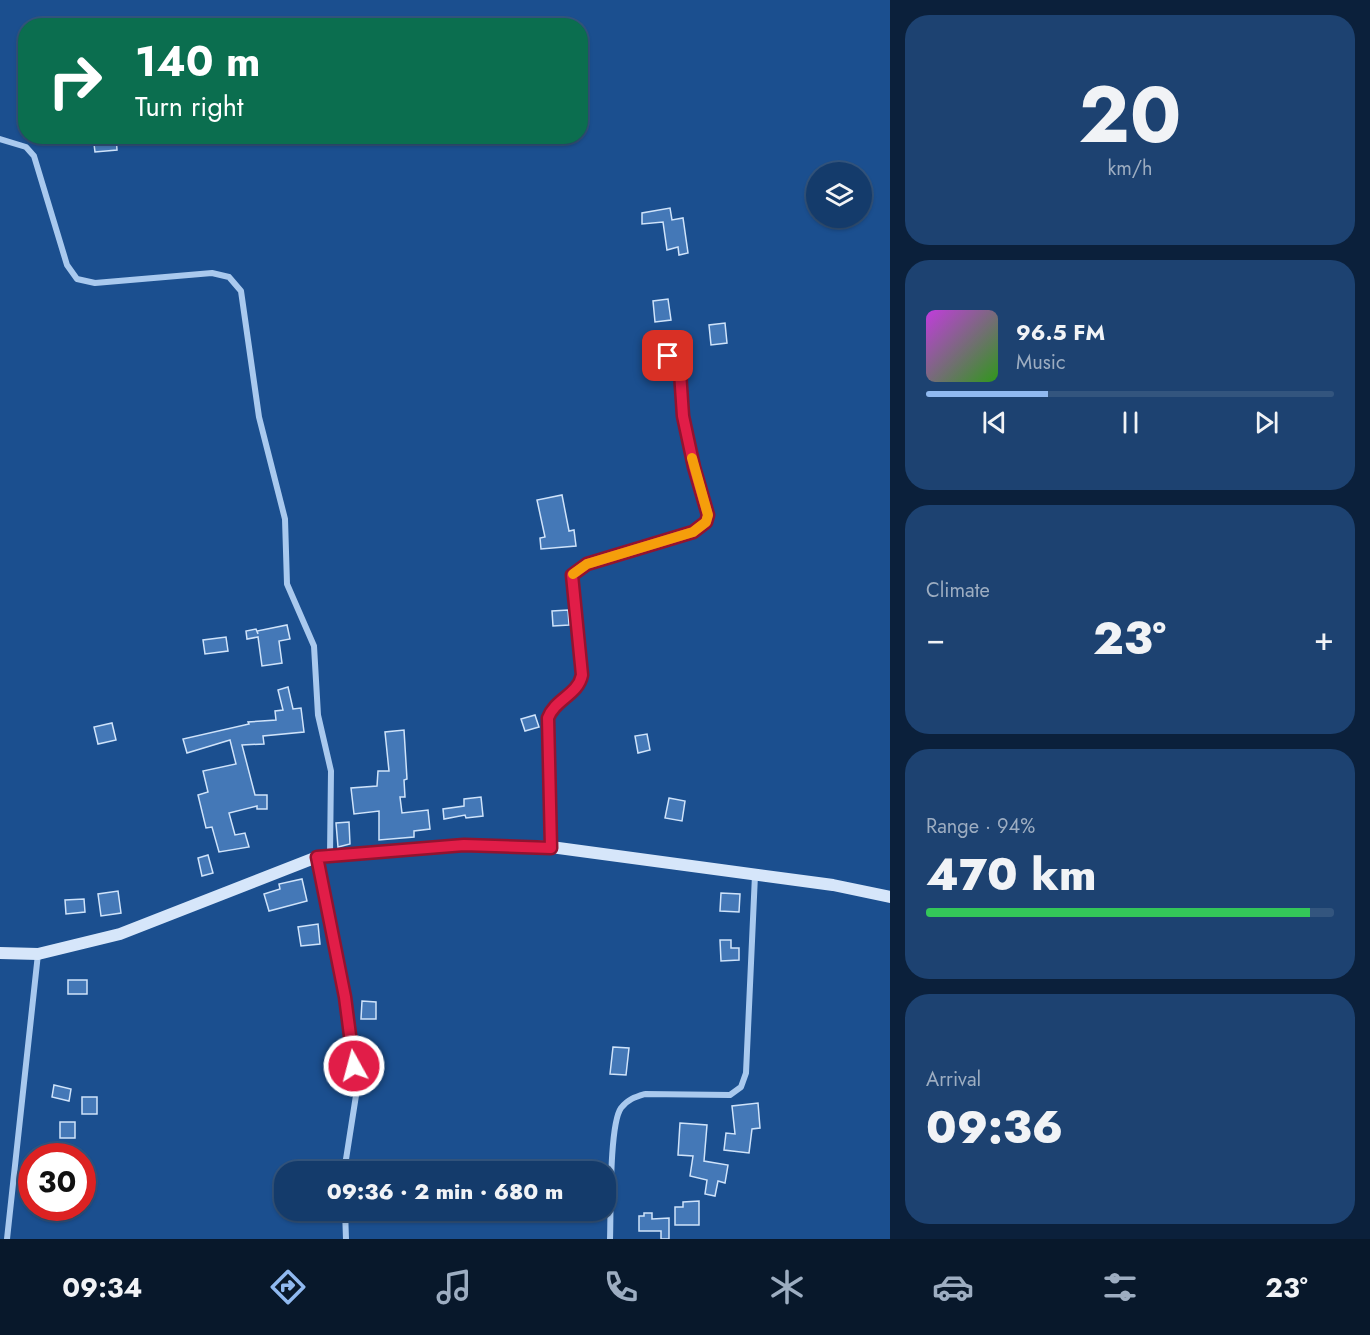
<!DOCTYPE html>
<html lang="en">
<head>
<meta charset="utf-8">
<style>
  :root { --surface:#143b6b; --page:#1d4271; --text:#f1f3f6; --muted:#9dadc1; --line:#33557e; --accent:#90b9f0 }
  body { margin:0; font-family:Jost,sans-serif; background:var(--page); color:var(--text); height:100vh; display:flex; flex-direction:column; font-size:22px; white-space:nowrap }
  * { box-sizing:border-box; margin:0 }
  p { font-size:20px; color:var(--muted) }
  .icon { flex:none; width:33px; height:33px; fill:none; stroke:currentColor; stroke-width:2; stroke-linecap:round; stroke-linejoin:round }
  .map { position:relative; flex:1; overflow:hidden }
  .side { display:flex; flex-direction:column; gap:15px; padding:15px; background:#0b203b; width:480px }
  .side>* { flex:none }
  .top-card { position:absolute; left:18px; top:18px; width:570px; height:126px; border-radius:24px; box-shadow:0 2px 4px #0004,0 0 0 2px var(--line); background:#0b6e4f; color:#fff; overflow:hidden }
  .fabs { position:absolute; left:806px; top:162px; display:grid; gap:12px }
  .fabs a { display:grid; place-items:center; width:66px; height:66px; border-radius:50%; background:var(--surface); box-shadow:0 2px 4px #0004,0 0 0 2px var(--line); font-size:30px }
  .speed { position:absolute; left:18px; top:1143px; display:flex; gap:12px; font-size:30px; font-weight:700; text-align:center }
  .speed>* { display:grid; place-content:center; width:78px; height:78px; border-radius:50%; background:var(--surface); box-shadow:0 2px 4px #0004,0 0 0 2px var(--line); line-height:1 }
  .speed .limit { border:9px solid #d22; background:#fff; color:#111 }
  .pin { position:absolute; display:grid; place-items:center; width:51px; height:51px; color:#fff; margin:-26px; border-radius:12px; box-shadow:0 3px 9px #0006 }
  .me { position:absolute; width:66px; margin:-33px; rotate:353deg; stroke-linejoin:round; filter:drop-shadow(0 0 4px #0008) }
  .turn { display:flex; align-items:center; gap:21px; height:126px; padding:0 18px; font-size:27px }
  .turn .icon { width:78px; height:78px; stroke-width:2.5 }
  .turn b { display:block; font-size:42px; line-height:51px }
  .big { font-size:45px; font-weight:800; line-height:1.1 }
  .side .tile { flex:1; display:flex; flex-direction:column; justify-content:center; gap:9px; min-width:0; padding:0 21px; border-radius:24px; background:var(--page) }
  .side .dial { align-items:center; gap:0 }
  .dial b { font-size:78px; line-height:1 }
  .song { display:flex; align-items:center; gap:18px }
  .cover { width:72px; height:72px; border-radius:9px; background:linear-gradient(135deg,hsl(290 70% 55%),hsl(110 70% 35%)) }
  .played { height:6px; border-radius:3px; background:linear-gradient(90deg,var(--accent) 30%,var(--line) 30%) }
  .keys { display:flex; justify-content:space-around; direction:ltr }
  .heat { display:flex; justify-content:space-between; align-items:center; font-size:33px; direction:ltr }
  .charge { height:9px; border-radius:4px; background:linear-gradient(90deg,#34c759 94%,var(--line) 0) }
  .trip { position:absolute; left:274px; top:1161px; width:342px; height:60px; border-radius:24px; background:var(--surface); box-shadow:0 2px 4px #0004,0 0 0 2px var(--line); font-weight:800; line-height:60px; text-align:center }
  .tabs { display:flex; height:96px; justify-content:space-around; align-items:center; background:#08182b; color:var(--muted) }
  .tabs .icon { width:42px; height:42px }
  .tabs .active { color:var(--accent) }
  .tabs b { font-size:27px; color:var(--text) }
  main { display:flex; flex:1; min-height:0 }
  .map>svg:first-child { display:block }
</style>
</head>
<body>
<main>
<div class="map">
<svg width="890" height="1239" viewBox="0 0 890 1239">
  <rect width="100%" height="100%" fill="#1b4f8f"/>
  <g fill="#4478b7" stroke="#cfe3fa" stroke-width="1.5">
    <path d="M 93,136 L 116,136 L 117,150 L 95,152 Z"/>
    <path d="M 670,208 L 672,220 L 683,218 L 688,253 L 679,255 L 678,247 L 667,250 L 663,222 L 642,224 L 642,213 Z"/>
    <path d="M 668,299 L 671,320 L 655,322 L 653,301 Z"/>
    <path d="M 725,323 L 727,343 L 711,345 L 709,325 Z"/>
    <path d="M 562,495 L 569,531 L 574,530 L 576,546 L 541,549 L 540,538 L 545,537 L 537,500 Z"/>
    <path d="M 568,610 L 569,625 L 553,626 L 552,611 Z"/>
    <path d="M 287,625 L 290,639 L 279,641 L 282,663 L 262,666 L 258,637 L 247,639 L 246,631 L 256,629 L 258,634 L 257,631 Z"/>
    <path d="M 226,637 L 228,651 L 205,654 L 203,640 Z"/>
    <path d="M 288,687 L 293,709 L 301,708 L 304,732 L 263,736 L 264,744 L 242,745 L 255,795 L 267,795 L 267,809 L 257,809 L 257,806 L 229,813 L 235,835 L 245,833 L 249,847 L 219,852 L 212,827 L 206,828 L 198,795 L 208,792 L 203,771 L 236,764 L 230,740 L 187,753 L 183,739 L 249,724 L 248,722 L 276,720 L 275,711 L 283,710 L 278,690 Z"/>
    <path d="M 535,715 L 539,727 L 525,731 L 521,719 Z"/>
    <path d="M 112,723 L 116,740 L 98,744 L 94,727 Z"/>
    <path d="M 404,730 L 407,779 L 404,780 L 405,797 L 400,797 L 402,813 L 428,810 L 430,829 L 414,831 L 414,837 L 379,840 L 379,811 L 354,814 L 351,788 L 377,786 L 378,771 L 389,771 L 385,732 Z"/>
    <path d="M 647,734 L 650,750 L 638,753 L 635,736 Z"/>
    <path d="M 481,797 L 483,816 L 466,818 L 465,815 L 444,819 L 443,809 L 464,806 L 464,799 Z"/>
    <path d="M 669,798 L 685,801 L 682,821 L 665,818 Z"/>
    <path d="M 349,822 L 350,844 L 338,847 L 336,823 Z"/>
    <path d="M 208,855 L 213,873 L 202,876 L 198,858 Z"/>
    <path d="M 302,879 L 307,901 L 269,911 L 264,894 L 280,889 L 279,884 Z"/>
    <path d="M 118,891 L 121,913 L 101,916 L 98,894 Z"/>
    <path d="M 721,893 L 740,894 L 739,912 L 720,911 Z"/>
    <path d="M 84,899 L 85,912 L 66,914 L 65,900 Z"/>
    <path d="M 318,924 L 320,944 L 301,946 L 298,927 Z"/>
    <path d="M 720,940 L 731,940 L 731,948 L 739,948 L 739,960 L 721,961 Z"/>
    <rect x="68" y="980" width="19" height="14"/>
    <path d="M 362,1001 L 376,1002 L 376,1019 L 361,1019 Z"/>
    <path d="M 613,1047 L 629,1048 L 626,1075 L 610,1074 Z"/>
    <path d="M 364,1052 L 379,1052 L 380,1069 L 364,1069 Z"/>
    <path d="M 54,1085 L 71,1089 L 69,1101 L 52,1097 Z"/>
    <rect x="82" y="1097" width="15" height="17"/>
    <path d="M 758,1103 L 760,1128 L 752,1129 L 749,1153 L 724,1150 L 726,1133 L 735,1134 L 732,1106 Z"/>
    <rect x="60" y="1122" width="15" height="16"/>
    <path d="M 680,1123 L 707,1125 L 704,1161 L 728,1165 L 725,1183 L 718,1181 L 715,1196 L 705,1194 L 707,1180 L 690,1176 L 693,1156 L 678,1155 Z"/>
    <path d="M 699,1201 L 699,1225 L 675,1225 L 675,1207 L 683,1207 L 683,1202 Z"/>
    <path d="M 512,1210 L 532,1210 L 533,1221 L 512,1221 Z"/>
    <path d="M 644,1213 L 652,1213 L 652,1219 L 669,1218 L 669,1239 L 661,1239 L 661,1231 L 639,1231 L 639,1216 L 644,1216 Z"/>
  </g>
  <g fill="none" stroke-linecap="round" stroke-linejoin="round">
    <g stroke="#a9c9ee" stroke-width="6">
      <path d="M 0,139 L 26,147 L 34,156 L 67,265 L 77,279 L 95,283 L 212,273 L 229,277 L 241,291 L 259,417 L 285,519 L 287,584 L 314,646 L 318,715 L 331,771 L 330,855"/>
      <path d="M 551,847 L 548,718 C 555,699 578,695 582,675 L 572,575 L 587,564 L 693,532 L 706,522 L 708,515 L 694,467 L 683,416 L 680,372 L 676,363 L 668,356"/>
      <path d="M 317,857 L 345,997 L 357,1089 L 344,1172"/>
      <path d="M 345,1210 L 346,1239"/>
      <path d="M 7,1239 L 38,954"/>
      <path d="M 610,1239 C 611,1214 609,1125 621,1108 C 628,1099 635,1097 645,1094 L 730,1095 L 741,1087 L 746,1073 L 755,875"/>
    </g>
    <path stroke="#d6e6fa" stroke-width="12" d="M 0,953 L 38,954 L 120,934 L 317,857 L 464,845 L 551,847 L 833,885 L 890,897"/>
  </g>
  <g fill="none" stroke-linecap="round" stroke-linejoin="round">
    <g stroke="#92132f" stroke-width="15">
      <path id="route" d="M 354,1066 L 345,997 L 317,857 L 464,845 L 551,848 L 548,718 C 555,699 578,695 582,675 L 572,575 L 587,564 L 693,532 L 706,522 L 708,515 L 694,467 L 683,416 L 680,372 L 676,363 L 668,356"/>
    </g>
    <use href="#route" stroke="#e11d48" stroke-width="10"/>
    <path stroke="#f59e0b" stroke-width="10" d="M 573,574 L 587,564 L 693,532 L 706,522 L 708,515 L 692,458"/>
  </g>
</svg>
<div class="fabs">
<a><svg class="icon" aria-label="layers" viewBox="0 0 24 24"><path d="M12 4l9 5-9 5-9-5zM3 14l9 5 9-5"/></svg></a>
</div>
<div class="speed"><div class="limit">30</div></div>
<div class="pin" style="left:668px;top:356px;background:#d93025"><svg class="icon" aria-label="arrive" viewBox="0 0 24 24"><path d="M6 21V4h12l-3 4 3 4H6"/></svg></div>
<svg class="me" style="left:354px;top:1066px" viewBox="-20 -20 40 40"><circle r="17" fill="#e11d48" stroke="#fff" stroke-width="3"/><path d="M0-11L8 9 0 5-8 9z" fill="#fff"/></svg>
<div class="trip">09:36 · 2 min · 680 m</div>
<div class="top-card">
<div class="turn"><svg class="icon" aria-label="right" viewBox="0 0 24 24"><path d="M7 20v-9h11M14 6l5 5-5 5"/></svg><div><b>140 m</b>Turn right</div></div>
</div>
</div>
<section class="side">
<div class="tile dial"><b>20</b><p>km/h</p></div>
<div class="tile">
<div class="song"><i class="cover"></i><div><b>96.5 FM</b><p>Music</p></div></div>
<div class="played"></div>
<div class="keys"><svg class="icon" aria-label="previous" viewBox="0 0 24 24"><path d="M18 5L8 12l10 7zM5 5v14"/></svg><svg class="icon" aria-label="pause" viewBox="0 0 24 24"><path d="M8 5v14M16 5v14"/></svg><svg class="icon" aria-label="next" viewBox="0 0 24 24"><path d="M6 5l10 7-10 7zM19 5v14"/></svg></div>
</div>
<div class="tile"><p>Climate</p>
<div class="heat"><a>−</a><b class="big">23°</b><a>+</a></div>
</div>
<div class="tile"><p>Range · 94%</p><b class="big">470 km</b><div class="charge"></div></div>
<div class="tile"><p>Arrival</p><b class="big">09:36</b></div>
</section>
</main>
<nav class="tabs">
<b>09:34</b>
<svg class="icon active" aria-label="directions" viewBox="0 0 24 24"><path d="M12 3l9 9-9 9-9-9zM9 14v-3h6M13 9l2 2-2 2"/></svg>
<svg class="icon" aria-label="music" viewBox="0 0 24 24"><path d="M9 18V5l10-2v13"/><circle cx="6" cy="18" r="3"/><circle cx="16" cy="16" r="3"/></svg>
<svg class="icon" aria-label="phone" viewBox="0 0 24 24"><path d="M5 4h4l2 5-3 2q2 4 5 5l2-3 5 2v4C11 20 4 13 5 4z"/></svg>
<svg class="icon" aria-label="climate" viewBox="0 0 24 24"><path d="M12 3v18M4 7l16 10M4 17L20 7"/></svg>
<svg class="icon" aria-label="car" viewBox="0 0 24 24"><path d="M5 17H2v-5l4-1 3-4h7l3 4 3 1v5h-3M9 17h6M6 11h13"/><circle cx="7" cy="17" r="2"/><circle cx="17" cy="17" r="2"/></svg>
<svg class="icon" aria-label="filters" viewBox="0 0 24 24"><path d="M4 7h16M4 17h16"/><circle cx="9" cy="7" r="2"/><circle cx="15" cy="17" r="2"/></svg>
<b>23°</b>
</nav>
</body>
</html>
